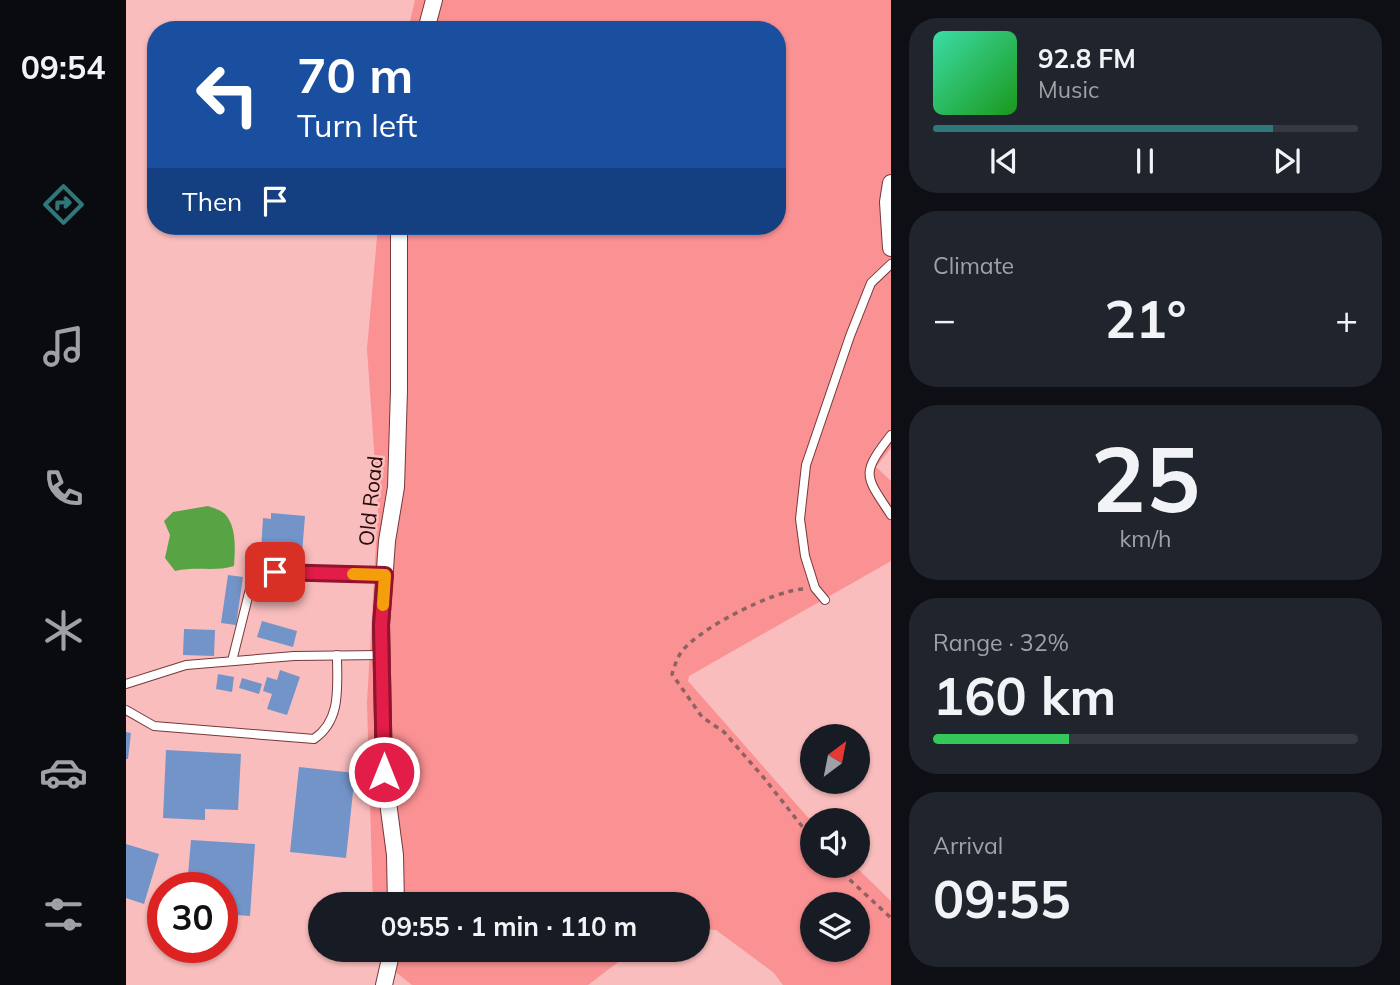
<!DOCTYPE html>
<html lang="en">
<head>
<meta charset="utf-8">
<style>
  :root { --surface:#171b24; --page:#20242c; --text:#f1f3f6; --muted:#9ea1a6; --line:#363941; --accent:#2e777b }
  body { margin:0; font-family:Mulish,sans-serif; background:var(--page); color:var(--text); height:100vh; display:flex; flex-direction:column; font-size:26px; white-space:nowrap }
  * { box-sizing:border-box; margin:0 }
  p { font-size:23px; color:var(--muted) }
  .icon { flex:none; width:38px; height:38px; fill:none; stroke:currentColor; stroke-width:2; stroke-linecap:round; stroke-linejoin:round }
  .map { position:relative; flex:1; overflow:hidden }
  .sheet { display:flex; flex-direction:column; gap:18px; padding:18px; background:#0d0f14; width:509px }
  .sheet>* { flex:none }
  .top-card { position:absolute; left:21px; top:21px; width:639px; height:214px; border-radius:28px; box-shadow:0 2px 5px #0004; background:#1a4fa0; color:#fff; overflow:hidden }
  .needle { width:46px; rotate:32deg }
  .tools { position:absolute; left:674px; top:724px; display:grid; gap:14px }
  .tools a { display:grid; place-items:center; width:70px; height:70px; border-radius:50%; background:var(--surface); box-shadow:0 2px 5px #0004; font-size:35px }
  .speed { position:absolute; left:21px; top:872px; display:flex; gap:14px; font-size:35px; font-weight:700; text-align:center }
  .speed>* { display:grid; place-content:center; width:91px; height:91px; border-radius:50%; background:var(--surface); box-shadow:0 2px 5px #0004; line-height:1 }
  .speed .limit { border:10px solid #d22; background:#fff; color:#111 }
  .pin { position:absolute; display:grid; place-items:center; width:60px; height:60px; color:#fff; margin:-30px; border-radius:14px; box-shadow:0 4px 10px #0006 }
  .me { position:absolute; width:77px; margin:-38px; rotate:0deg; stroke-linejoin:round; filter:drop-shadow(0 0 5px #0008) }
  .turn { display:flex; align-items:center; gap:24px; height:147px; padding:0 35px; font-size:32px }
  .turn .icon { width:91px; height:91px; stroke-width:2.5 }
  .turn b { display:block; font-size:49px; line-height:60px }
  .then { display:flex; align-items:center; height:66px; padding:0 35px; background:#0003; gap:14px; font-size:26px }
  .big { font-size:52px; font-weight:700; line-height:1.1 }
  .sheet .card { flex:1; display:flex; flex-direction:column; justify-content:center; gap:10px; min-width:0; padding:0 24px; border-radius:28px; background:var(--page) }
  .sheet .dial { align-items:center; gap:0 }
  .dial b { font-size:91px; line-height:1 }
  .song { display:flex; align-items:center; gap:21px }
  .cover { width:84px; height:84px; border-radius:10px; background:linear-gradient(135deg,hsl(160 70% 55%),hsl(120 70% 35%)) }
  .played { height:7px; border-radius:4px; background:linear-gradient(90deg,var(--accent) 80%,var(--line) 80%) }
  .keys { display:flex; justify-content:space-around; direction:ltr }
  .heat { display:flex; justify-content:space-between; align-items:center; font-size:38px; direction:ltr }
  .charge { height:10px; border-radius:5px; background:linear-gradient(90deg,#34c759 32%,var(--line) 0) }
  .trip { position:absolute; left:182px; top:892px; width:402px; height:70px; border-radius:35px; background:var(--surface); box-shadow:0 2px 5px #0004; font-weight:700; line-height:70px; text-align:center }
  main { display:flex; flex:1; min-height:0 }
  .tabs { display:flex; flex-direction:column; width:126px; justify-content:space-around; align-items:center; background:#090b0e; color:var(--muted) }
  .tabs .icon { width:49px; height:49px }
  .tabs .current { color:var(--accent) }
  .tabs b { font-size:32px; color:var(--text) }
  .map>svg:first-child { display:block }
</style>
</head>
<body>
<main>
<nav class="tabs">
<b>09:54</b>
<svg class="icon current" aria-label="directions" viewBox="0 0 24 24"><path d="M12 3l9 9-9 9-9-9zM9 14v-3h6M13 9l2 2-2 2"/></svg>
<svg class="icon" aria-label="music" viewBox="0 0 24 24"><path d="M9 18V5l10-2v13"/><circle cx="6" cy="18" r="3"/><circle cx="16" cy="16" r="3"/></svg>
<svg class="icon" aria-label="phone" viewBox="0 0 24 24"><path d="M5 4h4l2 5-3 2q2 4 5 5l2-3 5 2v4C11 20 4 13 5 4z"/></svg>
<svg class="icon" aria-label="climate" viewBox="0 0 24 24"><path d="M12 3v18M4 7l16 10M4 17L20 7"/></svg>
<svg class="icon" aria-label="car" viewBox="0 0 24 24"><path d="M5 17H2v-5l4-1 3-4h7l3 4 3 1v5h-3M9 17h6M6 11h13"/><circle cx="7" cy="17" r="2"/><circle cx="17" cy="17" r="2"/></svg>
<svg class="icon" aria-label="filters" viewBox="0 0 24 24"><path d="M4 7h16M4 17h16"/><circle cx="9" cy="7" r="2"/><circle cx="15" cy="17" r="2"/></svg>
</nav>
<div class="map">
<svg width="765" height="985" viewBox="0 0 765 985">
  <rect width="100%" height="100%" fill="#fabdbd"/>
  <g fill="#fa9193" fill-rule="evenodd">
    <path d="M 289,0 L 765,0 L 765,448 L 750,467 L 765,481 L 765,561 L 563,676 L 562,681 L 686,822 L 686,866 L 729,866 L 765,901 L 765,985 L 657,985 L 648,973 L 590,930 L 572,929 L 572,905 L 247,905 L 241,703 L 252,507 L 241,349 L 252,226 L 651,226 L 651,30 L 282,30 ZM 686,905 L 732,905 L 732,950 L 686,950 Z"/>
    <path d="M 248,950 L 508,950 L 462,985 L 286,985 L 248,955 Z"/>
  </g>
  <path fill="#58a343" d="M 82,506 C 87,508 95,510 99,514 C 111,527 109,550 108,566 C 88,572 72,566 49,571 L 39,558 L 44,535 L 38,521 L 47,512 Z"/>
  <g fill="#7294c9">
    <path d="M 145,513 L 179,516 L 175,566 L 147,564 L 148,551 L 135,550 L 137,518 L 145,519 Z"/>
    <path d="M 102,575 L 117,577 L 110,625 L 95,623 Z"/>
    <path d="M 136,621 L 171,631 L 167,647 L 131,637 Z"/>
    <path d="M 58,629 L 89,630 L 88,656 L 57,655 Z"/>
    <path d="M 154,670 L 174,677 L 161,715 L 141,709 L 146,694 L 137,691 L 141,677 L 151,680 Z"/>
    <path d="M 92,674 L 108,677 L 106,692 L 90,689 Z"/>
    <path d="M 116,678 L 136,684 L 133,694 L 113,688 Z"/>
    <path d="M 0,732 L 5,733 L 2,759 L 0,759 Z"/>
    <path d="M 40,750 L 115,754 L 112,810 L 79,809 L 79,820 L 37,818 Z"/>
    <path d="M 173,767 L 229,773 L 220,858 L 164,852 Z"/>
    <path d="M 65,840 L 129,844 L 124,916 L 96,914 L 96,887 L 61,887 Z"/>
    <path d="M 0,844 L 33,854 L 18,904 L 0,898 Z"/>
  </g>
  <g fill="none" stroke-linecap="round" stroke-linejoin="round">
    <g stroke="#77383a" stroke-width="10">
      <g id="service">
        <path d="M 765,435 C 734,475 739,475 765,515"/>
        <path d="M 699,600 L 689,588 L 679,556 L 674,519 L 680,465 L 724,336 L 745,283 L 765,264"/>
        <path d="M 106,661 L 125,585 L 131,576 L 149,572 L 259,575"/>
        <path d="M 0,684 L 60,665 L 168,656 L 256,655"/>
        <path d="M 0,710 L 28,726 L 188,739 C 216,720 211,686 211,655"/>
      </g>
    </g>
    <g stroke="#77383a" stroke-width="18">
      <g id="minor">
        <path d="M 300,30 L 308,0"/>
        <path d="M 765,183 L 762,202 L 765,248"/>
        <path d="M 270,905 L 269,855 L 258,772 L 255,625 L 261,541 L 270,487 L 273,390 L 273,226"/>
        <path d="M 258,985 L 266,950"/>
      </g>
    </g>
    <g stroke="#8c6262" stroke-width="3.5" stroke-dasharray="5 5" stroke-linecap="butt">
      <path d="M 677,589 C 647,591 576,627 557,650 C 551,657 549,665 546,674 L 576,717 L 598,732 L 638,778 L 686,839"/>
      <path d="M 709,866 L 765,918"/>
    </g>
    <use href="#service" stroke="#fff" stroke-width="8"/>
    <use href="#minor" stroke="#fff" stroke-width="16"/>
  </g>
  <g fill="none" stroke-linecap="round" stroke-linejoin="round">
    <g stroke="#92132f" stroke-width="18">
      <path id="route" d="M 149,572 L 259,575 L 255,625 L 258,772"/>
    </g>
    <use href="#route" stroke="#e11d48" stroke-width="12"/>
    <path stroke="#f59e0b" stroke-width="12" d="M 227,574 L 259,575 L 257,605"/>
  </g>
  <g text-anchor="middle" stroke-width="5" stroke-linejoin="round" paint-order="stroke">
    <g font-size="21" fill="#260c0d" stroke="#fabdbd">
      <text transform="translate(245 501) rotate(-84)" y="7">Old Road</text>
    </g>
  </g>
</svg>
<div class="tools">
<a><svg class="needle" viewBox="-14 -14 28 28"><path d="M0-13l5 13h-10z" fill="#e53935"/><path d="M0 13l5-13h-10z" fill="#9ea1a6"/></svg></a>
<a><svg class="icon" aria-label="sound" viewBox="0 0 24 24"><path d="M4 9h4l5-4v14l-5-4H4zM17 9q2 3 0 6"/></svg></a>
<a><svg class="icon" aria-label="layers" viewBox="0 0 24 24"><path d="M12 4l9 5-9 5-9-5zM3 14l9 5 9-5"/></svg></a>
</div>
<div class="speed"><div class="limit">30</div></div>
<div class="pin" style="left:149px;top:572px;background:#d93025"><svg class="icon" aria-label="arrive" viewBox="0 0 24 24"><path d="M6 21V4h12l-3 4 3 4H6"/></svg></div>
<svg class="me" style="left:258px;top:772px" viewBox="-20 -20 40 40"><circle r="17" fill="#e11d48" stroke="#fff" stroke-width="3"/><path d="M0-11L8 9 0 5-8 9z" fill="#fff"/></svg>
<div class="trip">09:55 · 1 min · 110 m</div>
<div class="top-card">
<div class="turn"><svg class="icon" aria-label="left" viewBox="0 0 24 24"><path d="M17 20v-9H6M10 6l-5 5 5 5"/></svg><div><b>70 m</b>Turn left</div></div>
<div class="then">Then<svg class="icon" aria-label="arrive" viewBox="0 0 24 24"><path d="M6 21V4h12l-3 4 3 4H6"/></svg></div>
</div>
</div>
<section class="sheet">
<div class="card">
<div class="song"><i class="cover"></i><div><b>92.8 FM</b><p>Music</p></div></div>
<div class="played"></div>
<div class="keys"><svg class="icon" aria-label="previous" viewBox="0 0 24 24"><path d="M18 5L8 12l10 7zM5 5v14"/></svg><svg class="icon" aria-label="pause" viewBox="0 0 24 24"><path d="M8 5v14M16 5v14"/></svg><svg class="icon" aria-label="next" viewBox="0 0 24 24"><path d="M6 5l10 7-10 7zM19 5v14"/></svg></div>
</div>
<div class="card"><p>Climate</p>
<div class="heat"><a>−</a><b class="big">21°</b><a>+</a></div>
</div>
<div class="card dial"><b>25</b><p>km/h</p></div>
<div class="card"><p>Range · 32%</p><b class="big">160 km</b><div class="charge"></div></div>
<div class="card"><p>Arrival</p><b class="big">09:55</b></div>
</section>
</main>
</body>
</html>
